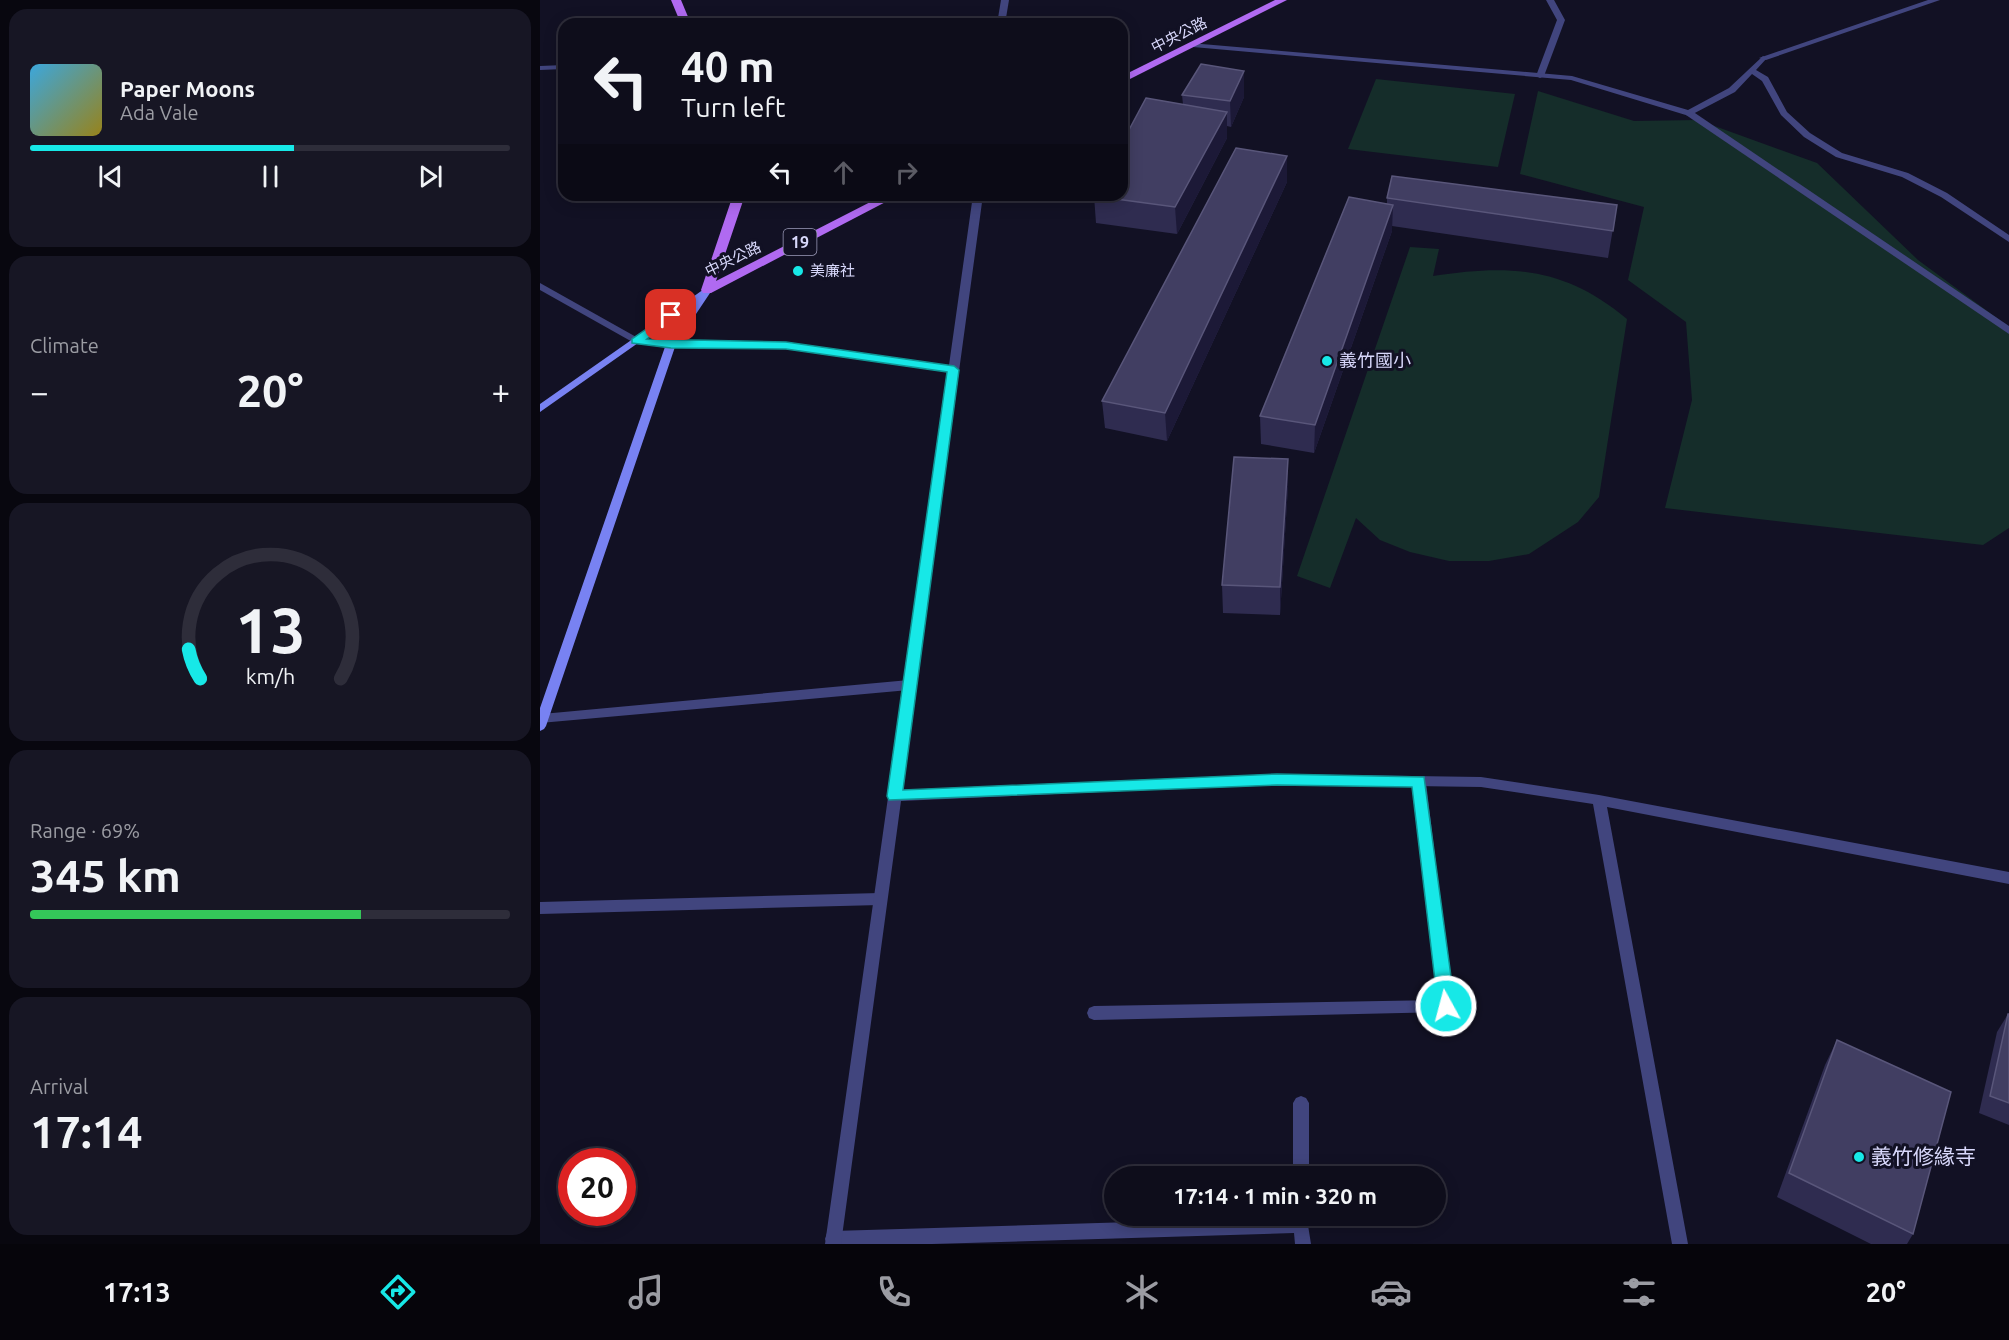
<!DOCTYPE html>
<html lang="en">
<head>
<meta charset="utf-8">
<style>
  :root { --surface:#0e0d1b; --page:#171624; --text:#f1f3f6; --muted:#9b9ca3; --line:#2e2d3a; --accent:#17e8e7 }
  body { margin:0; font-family:Ubuntu,"Noto Sans TC",sans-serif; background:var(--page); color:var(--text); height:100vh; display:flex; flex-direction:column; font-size:22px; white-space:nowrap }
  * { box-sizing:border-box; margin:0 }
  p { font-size:20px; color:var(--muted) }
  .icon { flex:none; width:33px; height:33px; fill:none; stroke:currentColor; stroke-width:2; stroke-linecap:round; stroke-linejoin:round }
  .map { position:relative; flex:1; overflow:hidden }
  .side { display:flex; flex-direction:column; gap:9px; padding:9px; background:#08070f; width:540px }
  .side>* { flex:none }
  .hud { position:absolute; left:18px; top:18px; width:570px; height:183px; border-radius:18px; box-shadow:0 3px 15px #0003,0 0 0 2px var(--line); background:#0e0d1b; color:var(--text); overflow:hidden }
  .speed { position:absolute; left:18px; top:1148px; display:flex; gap:12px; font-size:30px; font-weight:700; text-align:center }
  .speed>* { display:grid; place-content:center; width:78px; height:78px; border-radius:50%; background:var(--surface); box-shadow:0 3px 15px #0003,0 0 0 2px var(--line); line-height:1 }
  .speed .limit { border:9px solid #d22; background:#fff; color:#111 }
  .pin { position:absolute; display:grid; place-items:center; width:51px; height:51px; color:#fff; margin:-26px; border-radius:12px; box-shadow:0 3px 9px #0006 }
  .me { position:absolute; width:66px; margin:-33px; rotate:353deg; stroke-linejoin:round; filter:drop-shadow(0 0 4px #0008) }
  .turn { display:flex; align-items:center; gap:21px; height:126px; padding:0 24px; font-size:27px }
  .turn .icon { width:78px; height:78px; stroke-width:2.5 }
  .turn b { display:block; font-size:42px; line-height:51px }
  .lanes { display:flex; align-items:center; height:57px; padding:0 24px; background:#0003; justify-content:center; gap:30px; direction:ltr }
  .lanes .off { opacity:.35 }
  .big { font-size:45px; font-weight:600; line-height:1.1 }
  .side .card { flex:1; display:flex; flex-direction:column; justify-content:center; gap:9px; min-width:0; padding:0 21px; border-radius:18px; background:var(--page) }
  .side .dial { align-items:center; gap:0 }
  .dial svg { height:156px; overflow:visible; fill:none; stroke:var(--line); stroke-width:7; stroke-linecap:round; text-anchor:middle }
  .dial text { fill:var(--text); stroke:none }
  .song { display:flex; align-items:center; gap:18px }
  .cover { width:72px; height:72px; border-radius:9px; background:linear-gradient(135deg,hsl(200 70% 55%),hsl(50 70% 35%)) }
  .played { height:6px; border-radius:3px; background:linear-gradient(90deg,var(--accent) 55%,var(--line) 55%) }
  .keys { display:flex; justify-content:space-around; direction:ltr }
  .heat { display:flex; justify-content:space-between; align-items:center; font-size:33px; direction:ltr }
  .charge { height:9px; border-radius:4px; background:linear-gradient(90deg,#34c759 69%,var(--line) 0) }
  .trip { position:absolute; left:564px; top:1166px; width:342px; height:60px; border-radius:30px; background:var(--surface); box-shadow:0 3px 15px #0003,0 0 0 2px var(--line); font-weight:600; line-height:60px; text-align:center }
  .tab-bar { display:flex; height:96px; justify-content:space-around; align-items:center; background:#06050b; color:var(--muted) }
  .tab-bar .icon { width:42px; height:42px }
  .tab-bar .active { color:var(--accent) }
  .tab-bar b { font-size:27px; color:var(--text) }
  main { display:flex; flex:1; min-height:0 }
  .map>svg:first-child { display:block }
</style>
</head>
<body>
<main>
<section class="side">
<div class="card">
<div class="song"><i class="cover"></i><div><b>Paper Moons</b><p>Ada Vale</p></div></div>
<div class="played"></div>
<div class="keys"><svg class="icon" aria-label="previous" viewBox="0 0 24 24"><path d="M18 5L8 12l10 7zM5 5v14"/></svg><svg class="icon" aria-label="pause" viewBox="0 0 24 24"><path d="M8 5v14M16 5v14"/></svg><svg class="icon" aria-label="next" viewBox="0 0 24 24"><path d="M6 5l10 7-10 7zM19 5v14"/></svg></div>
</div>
<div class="card"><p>Climate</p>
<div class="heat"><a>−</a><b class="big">20°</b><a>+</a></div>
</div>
<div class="card dial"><svg viewBox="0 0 100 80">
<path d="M14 69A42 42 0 1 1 86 69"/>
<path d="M14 69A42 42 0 0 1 8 54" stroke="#17e8e7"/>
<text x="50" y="56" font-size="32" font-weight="700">13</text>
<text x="50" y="72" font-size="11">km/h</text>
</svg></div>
<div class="card"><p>Range · 69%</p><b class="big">345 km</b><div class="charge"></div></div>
<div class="card"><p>Arrival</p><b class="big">17:14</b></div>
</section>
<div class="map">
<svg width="1469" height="1244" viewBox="0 0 1469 1244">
  <rect width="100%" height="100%" fill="#121124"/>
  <g fill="#152d2a">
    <path d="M 836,79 L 975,94 L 958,167 L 808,149 Z"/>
    <path d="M 998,91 L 1094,121 L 1158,120 L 1277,163 L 1378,260 L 1469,327 L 1469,528 L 1443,545 L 1125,508 L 1152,400 L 1146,322 L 1088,280 L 1104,207 L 980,174 Z"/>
    <path d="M 870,247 L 899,249 L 893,276 C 970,264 1025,267 1087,319 L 1059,497 L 1038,522 L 989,554 L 949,561 L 909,561 L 870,552 L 840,540 L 816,518 L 790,588 L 757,576 Z"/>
  </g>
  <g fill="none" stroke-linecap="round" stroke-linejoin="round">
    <g fill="#41457e" fill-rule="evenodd">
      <path d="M 461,0 L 469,0 L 465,24 L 457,24 Z"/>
      <path d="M 1006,0 L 1014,0 L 1025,20 L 1004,76 L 1000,78 L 996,76 L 1017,20 Z"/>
      <path d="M 1388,0 L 1400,0 L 1226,60 L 1219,58 Z"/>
      <path d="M 24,65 L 24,69 L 0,70 L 0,66 Z"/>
      <path d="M 1146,111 L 1152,111 L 1469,326 L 1469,334 L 1146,115 Z"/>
      <path d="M 0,283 L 98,338 L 131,341 L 246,343 L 414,367 L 419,370 L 414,373 L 246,349 L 131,347 L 96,344 L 0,290 Z"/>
      <path d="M 369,680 L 373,682 L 375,685 L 373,688 L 369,690 L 0,723 L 0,715 L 2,714 Z"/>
      <path d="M 879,777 L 884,778 L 886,782 L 913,1006 L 911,1011 L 906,1012 L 554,1020 L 549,1018 L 547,1013 L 549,1008 L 554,1006 L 898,1000 L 872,782 L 874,778 Z"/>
      <path d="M 340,893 L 345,895 L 347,899 L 345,903 L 340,905 L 0,914 L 0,902 Z"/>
      <path d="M 761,1096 L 766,1098 L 769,1103 L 769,1176 L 753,1176 L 753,1103 L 756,1098 Z"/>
      <path d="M 761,1217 L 767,1219 L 771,1244 L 755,1244 L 754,1233 L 392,1244 L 287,1244 L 285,1239 L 287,1233 L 293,1231 Z"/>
    </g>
    <g fill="#41457e" fill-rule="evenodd">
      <path d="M 650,43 L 1032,76 L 1148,110 L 1189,88 L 1223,56 L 1227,58 L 1216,70 L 1228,77 L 1247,112 L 1270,133 L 1302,153 L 1368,173 L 1407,193 L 1469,235 L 1469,242 L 1401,197 L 1362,177 L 1296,157 L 1264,137 L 1241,115 L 1222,81 L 1212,74 L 1195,92 L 1149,116 L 1031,80 L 653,47 L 649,45 Z"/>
      <path d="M 433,195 L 443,195 L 362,790 L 737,774 L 941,777 L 1059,795 L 1469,872 L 1469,884 L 1067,807 L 1148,1244 L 1132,1244 L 1053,804 L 941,787 L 737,784 L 361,801 L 301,1244 L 285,1244 Z"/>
    </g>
    <path fill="#7882f2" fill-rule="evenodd" d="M 167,287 L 172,290 L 136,344 L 6,726 L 4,729 L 0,731 L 0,708 L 126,344 L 152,305 L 0,412 L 0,404 Z"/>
    <g fill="#b06af1" fill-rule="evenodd">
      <path d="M 131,0 L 141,0 L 151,24 L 141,24 Z"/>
      <path d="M 735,0 L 747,0 L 582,83 L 582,76 Z"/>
      <path d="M 193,195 L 205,195 L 176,281 L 344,195 L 359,195 L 171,293 L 163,293 L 161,290 Z"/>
    </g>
  </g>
  <g fill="#2f2c50">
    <path d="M 704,71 L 704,97 L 691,127 L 687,126 L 687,138 L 637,234 L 556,223 L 554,196 L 643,104 L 642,95 Z"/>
    <path d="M 747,156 L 747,182 L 627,441 L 565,428 L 562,401 Z"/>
    <path d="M 847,198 L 1077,205 L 1068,258 L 852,226 L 852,231 L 774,453 L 721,444 L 720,416 L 847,203 Z"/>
    <path d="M 748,486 L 740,615 L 683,613 L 682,585 Z"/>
    <path d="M 1468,1014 L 1469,1014 L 1469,1125 L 1439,1113 L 1457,1032 Z"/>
    <path d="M 1297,1040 L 1373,1234 L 1367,1244 L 1331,1244 L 1237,1197 L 1285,1065 Z"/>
  </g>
  <g fill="#1c1937">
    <path d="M 704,71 L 704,97 L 691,127 L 690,101 Z"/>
    <path d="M 687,112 L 687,138 L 637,234 L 635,207 Z"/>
    <path d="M 747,156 L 747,182 L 627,441 L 625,413 Z"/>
    <path d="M 853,205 L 852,231 L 774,453 L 775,425 Z"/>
    <path d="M 748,459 L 748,486 L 740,615 L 740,587 Z"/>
  </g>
  <g fill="#413e62" stroke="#59567a" stroke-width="1.5">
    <path d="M 661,64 L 704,71 L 690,101 L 642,95 Z"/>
    <path d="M 606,98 L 687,112 L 635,207 L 554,196 L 554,195 L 582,195 L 582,143 Z"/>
    <path d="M 696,148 L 747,156 L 625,413 L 562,401 Z"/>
    <path d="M 852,176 L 1077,205 L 1073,231 L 847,198 Z"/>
    <path d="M 809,197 L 853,205 L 775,425 L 720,416 Z"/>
    <path d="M 694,457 L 748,459 L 740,587 L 682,585 Z"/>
    <path d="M 1468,1014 L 1469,1014 L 1469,1103 L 1450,1096 Z"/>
    <path d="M 1297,1040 L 1411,1092 L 1373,1234 L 1249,1173 Z"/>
  </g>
  <path fill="#17e8e7" stroke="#0f9796" stroke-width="1.5" d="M 131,312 L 135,313 L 135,318 L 107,339 L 246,342 L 414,366 L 419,370 L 363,790 L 737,774 L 884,777 L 915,1006 L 912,1011 L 906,1013 L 900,1011 L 898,1006 L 872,787 L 737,785 L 349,800 L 347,796 L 407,372 L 246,349 L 131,348 L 92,343 L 92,339 Z"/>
  <g fill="#17e8e7" stroke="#121124" stroke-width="2">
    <circle cx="258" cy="271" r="6"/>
    <circle cx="787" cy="361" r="6"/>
    <circle cx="1319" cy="1157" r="6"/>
  </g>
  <g text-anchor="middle" stroke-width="6" stroke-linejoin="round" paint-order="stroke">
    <g font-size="15" fill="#d8d8fb" stroke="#121124">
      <text transform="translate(639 35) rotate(-27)" y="5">中央公路</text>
      <text transform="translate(193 259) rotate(-26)" y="5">中央公路</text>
    </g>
    <g font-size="15" fill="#d8d8fb" stroke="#121124" text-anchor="start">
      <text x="270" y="276">美廉社</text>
    </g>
    <rect fill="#121124" stroke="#9d9cba" stroke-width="1.5" x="243.5" y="229" width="33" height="26" rx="4.5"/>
    <g font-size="16" font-weight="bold" fill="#d8d8fb">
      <text x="260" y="248">19</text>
    </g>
    <g font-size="18" fill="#d8d8fb" stroke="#121124" text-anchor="start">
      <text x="799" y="367">義竹國小</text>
    </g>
    <g font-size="21" fill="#d8d8fb" stroke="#121124" text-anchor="start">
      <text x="1331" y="1164">義竹修緣寺</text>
    </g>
  </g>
</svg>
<div class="speed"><div class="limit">20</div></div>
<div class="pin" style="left:131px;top:315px;background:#d93025"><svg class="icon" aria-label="arrive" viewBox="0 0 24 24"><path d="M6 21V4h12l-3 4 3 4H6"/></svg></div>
<svg class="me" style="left:906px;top:1006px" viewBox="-20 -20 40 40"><circle r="17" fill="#17e8e7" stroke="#fff" stroke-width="3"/><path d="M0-11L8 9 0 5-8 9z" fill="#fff"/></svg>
<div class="trip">17:14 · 1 min · 320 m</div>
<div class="hud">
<div class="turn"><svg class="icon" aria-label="left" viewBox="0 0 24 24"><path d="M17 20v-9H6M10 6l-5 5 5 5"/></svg><div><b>40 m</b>Turn left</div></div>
<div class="lanes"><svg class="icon" aria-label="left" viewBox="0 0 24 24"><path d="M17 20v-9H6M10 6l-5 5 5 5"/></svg><svg class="icon off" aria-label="ahead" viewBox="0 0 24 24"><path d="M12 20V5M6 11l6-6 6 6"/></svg><svg class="icon off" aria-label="right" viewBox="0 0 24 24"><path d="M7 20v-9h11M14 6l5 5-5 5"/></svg></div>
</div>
</div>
</main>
<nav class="tab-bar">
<b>17:13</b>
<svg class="icon active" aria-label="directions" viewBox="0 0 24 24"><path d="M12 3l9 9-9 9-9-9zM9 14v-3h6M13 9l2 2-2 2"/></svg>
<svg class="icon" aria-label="music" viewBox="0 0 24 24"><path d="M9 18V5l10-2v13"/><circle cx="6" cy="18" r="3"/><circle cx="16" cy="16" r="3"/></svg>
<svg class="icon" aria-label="phone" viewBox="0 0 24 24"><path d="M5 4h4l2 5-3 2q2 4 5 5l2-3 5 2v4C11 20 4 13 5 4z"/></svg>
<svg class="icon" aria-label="climate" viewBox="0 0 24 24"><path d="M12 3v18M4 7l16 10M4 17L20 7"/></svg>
<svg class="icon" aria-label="car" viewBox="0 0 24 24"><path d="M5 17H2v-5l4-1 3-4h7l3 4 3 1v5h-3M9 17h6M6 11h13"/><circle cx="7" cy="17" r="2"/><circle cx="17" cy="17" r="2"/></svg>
<svg class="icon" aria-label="filters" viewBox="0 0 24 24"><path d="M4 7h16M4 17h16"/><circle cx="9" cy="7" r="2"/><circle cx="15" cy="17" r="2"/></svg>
<b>20°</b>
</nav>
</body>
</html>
